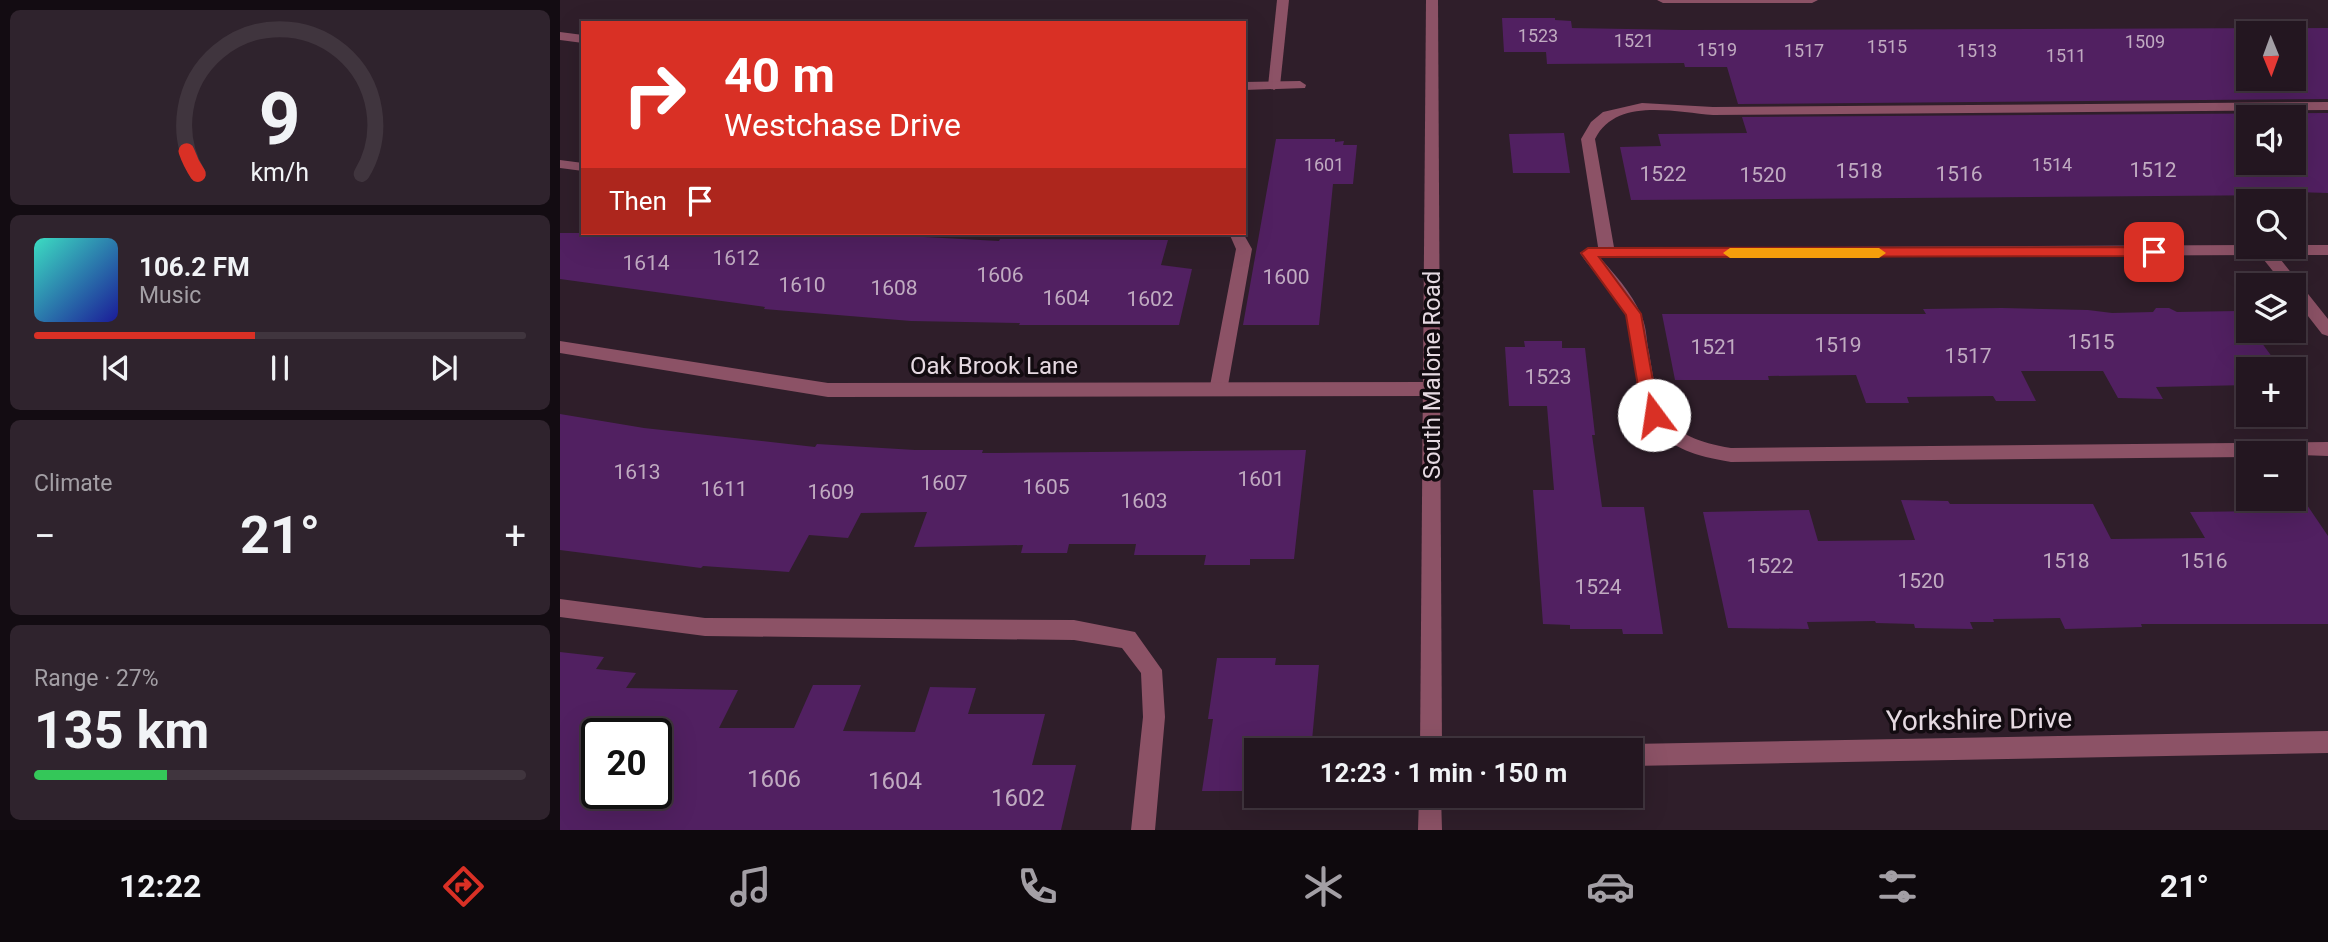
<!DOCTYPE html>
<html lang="en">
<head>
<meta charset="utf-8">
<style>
  :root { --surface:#231620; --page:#2f232d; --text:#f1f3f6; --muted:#a39fa5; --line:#40353e; --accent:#d93025 }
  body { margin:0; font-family:Roboto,sans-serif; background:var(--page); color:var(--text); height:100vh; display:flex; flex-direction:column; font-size:26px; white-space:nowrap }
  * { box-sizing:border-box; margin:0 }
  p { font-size:23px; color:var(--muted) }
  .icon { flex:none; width:38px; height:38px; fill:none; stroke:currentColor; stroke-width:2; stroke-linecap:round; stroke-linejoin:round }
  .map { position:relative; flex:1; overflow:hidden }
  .side { display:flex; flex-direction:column; gap:10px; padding:10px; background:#130c12; width:560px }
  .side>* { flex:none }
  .top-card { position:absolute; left:21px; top:21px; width:665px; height:214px; border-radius:0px; box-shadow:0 7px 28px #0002,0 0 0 2px var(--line); background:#d93025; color:#fff; overflow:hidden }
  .needle { width:46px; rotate:179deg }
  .tools { position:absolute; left:1676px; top:21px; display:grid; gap:14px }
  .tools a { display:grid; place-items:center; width:70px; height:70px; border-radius:0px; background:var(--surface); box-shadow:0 7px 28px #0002,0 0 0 2px var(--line); font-size:35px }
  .speed { position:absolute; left:21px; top:718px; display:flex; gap:14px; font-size:35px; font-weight:700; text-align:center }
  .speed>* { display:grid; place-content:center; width:91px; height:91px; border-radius:50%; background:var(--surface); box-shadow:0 7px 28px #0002,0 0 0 2px var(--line); line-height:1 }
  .speed .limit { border:4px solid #111; border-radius:10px; background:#fff; color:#111 }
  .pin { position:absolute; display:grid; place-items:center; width:60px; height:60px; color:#fff; margin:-30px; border-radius:14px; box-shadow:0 4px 10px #0006 }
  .me { position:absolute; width:77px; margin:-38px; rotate:346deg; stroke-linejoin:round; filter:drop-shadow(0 0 5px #0008) }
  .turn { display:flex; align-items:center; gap:24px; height:147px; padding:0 28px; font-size:32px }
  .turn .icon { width:91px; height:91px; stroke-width:2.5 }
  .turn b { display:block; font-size:49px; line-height:60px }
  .then { display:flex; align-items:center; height:66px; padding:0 28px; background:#0003; gap:14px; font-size:26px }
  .big { font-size:52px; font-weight:700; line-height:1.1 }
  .side .tile { flex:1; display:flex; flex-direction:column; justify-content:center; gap:10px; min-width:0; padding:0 24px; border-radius:10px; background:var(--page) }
  .side .dial { align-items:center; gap:0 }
  .dial svg { height:182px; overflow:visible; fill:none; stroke:var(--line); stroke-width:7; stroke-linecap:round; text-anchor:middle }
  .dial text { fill:var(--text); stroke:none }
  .song { display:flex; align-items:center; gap:21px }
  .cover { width:84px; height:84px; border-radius:10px; background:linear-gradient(135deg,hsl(170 70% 55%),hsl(240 70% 35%)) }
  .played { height:7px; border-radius:4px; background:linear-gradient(90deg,var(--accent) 45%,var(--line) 45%) }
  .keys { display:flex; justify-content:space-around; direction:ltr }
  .heat { display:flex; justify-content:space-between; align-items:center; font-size:38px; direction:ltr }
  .charge { height:10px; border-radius:5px; background:linear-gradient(90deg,#34c759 27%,var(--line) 0) }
  .trip { position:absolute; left:684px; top:738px; width:399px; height:70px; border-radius:0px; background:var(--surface); box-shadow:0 7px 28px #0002,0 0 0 2px var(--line); font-weight:700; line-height:70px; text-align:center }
  .tabs { display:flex; height:112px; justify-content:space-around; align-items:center; background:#0e090d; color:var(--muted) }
  .tabs .icon { width:49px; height:49px }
  .tabs .selected { color:var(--accent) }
  .tabs b { font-size:32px; color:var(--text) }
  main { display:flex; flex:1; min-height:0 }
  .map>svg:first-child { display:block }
</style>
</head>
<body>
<main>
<section class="side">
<div class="tile dial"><svg viewBox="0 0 100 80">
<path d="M14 69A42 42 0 1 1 86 69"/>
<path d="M14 69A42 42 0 0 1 9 59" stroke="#d93025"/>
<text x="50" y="56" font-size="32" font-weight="700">9</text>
<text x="50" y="72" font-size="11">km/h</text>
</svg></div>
<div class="tile">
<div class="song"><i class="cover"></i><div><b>106.2 FM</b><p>Music</p></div></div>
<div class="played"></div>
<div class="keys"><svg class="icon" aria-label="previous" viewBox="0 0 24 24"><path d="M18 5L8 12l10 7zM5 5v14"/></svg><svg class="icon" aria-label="pause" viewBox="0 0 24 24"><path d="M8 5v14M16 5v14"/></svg><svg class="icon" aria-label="next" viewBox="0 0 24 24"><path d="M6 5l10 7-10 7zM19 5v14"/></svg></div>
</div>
<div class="tile"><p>Climate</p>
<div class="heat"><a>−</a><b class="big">21°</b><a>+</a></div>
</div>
<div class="tile"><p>Range · 27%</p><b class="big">135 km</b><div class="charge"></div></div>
</section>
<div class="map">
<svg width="1768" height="830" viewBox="0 0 1768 830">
  <rect width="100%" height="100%" fill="#2f1e2a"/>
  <g fill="#512061" fill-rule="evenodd">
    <path d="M 942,18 L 995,18 L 995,20 L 1011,21 L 1012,28 L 1123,30 L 1768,28 L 1768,99 L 1178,104 L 1167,67 L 1125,67 L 1124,63 L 987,64 L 986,52 L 944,52 ZM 1689,33 L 1734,33 L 1734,79 L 1689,79 Z"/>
    <path d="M 1768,113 L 1768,193 L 1735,192 L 1737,195 L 1071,200 L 1060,147 L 1101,146 L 1098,134 L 1187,133 L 1182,117 ZM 1689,117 L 1734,117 L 1734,163 L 1689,163 Z"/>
    <path d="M 1004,133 L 1010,173 L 953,173 L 949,134 Z"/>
    <path d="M 716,139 L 775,139 L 775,142 L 784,141 L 783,145 L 797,145 L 793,184 L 773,184 L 759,325 L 683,325 Z"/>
    <path d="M 0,233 L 290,233 L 439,241 L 440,239 L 608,240 L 601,265 L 632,269 L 619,325 L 459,325 L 460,323 L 351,321 L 204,309 L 205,307 L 0,279 Z"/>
    <path d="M 1442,308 L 1528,310 L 1552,313 L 1593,312 L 1596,308 L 1609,308 L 1617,312 L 1678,311 L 1689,326 L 1689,331 L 1693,331 L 1721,369 L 1689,369 L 1689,385 L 1596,387 L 1603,399 L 1558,398 L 1543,371 L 1461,371 L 1476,401 L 1436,401 L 1433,396 L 1347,397 L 1349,403 L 1306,403 L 1296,375 L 1208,376 L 1209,380 L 1115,380 L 1102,314 L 1366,314 L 1363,309 Z"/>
    <path d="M 964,341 L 1002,341 L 1002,348 L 1025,348 L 1035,435 L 1032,435 L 1042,507 L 1084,507 L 1103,634 L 1063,634 L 1062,629 L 1010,629 L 1010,625 L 983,624 L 973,490 L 994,490 L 987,406 L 949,406 L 945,347 L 965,347 Z"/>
    <path d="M 0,414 L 84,428 L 255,447 L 257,444 L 355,450 L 423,450 L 422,453 L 435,453 L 746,450 L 734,559 L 690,559 L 690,565 L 644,565 L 646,555 L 574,555 L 576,544 L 509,544 L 507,553 L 461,553 L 463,545 L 354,547 L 367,512 L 301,513 L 288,538 L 249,535 L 229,572 L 143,566 L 141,568 L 0,550 Z"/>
    <path d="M 1698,499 L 1743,499 L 1768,536 L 1768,624 L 1581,624 L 1582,627 L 1505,629 L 1500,618 L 1433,619 L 1434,622 L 1410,622 L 1413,629 L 1355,628 L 1354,624 L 1316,623 L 1315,621 L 1247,622 L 1249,629 L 1168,628 L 1143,512 L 1249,510 L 1258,541 L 1355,540 L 1341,500 L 1388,501 L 1390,504 L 1533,504 L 1551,539 L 1645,538 L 1630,512 L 1705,511 Z"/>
    <path d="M 0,652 L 44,657 L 36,669 L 76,673 L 66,688 L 178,690 L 159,728 L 234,728 L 253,685 L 301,685 L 283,731 L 355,732 L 370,687 L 416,688 L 408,714 L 485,714 L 472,765 L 516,765 L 501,830 L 0,830 ZM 37,733 L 96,733 L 96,793 L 37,793 Z"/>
    <path d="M 657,658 L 716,658 L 715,665 L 759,665 L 751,751 L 696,751 L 696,791 L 642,791 L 653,719 L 648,719 Z"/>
  </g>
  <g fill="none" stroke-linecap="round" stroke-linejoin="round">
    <g fill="#8c5266" fill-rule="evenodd">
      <path d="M 717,0 L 729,0 L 720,86 L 714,90 L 708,86 Z"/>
      <path d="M 1768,102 L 1768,110 L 1153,115 C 1114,112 1056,97 1035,139 L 1055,253 L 1047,258 L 1039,253 L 1021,139 L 1031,122 L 1043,112 L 1082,103 L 1153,107 Z"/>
      <path d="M 0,160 L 23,163 L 23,171 L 0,168 Z"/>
      <path d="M 669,233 L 683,233 L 692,249 L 667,391 L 664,396 L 652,396 L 649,391 L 676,249 Z"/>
      <path d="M 1028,248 L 1033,249 C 1050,270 1071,290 1081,315 C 1087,327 1086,340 1089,352 C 1099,414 1104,437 1171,448 L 1768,442 L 1768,456 L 1689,453 L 1689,457 L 1171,462 C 1097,450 1085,428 1073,356 C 1071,344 1071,331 1067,319 C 1059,293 1034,275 1020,253 Z"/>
      <path d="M 0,599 L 145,618 L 514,620 L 575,632 L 602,670 L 605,717 L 595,830 L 571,830 L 583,717 L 581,673 L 562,648 L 514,640 L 145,636 L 0,617 Z"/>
    </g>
    <g fill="#8c5266" fill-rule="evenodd">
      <path d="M 1097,0 L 1258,0 L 1252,3 L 1103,3 Z"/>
      <path d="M 0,32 L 23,35 L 23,43 L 0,40 Z"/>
      <path d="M 740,81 L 746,85 L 745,88 L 684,90 L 684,82 Z"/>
      <path d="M 1689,245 L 1768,245 L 1768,255 L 1717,255 L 1768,319 L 1768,336 L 1762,334 L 1734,298 L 1734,285 L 1724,285 L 1700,255 L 1028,258 L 1020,253 L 1028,248 Z"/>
      <path d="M 0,341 L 268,383 L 871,382 L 877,384 L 880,389 L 877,394 L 871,396 L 268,397 L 0,353 Z"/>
      <path d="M 1768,731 L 1768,753 L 1071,766 L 1071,751 L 1062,751 L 1071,744 Z"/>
    </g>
    <g fill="#8c5266" fill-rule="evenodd">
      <path d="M 866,0 L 878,0 L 882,751 L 860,751 Z"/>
      <path d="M 859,796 L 881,796 L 882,830 L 858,830 Z"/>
    </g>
  </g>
  <path fill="#d93025" stroke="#8d1f18" stroke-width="2" d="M 1594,247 L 1600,252 L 1594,256 L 1039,257 L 1081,314 L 1096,398 L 1102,415 L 1094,421 L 1088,420 L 1080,398 L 1066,315 L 1021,253 L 1028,248 Z"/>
  <path fill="#f59e0b" d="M 1170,248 L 1319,248 L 1326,253 L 1319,258 L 1170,258 L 1163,253 Z"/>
  <g text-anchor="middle" stroke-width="7" stroke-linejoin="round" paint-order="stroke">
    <g font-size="18" fill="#c0abc1">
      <text x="978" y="42">1523</text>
      <text x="1074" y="47">1521</text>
      <text x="1585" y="48">1509</text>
      <text x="1327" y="53">1515</text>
      <text x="1157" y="56">1519</text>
      <text x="1244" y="57">1517</text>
      <text x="1417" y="57">1513</text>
      <text x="1506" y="62">1511</text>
      <text x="764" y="171">1601</text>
      <text x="1492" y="171">1514</text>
    </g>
    <g font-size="21" fill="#c0abc1">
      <text x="1593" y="177">1512</text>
      <text x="1299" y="178">1518</text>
      <text x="1103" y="181">1522</text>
      <text x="1399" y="181">1516</text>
      <text x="1203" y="182">1520</text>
      <text x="176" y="265">1612</text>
      <text x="86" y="270">1614</text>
      <text x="440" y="282">1606</text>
      <text x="726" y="284">1600</text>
      <text x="242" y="292">1610</text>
      <text x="334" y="295">1608</text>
      <text x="506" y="305">1604</text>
      <text x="590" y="306">1602</text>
      <text x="1531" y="349">1515</text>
      <text x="1278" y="352">1519</text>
      <text x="1154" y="354">1521</text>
      <text x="1408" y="363">1517</text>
      <text x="988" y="384">1523</text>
      <text x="77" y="479">1613</text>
      <text x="701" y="486">1601</text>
      <text x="384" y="490">1607</text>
      <text x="486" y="494">1605</text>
      <text x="164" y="496">1611</text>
      <text x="271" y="499">1609</text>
      <text x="584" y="508">1603</text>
      <text x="1506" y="568">1518</text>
      <text x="1644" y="568">1516</text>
      <text x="1210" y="573">1522</text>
      <text x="1361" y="588">1520</text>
      <text x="1038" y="594">1524</text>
    </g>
    <g font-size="24" fill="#e5d9e1" stroke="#120b10">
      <text x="434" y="374">Oak Brook Lane</text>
      <text transform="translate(872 375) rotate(-90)" y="8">South Malone Road</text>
    </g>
    <g font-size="24" fill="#c0abc1">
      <text x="214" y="787">1606</text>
      <text x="335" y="789">1604</text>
      <text x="458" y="806">1602</text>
    </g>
    <g font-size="28" fill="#e5d9e1" stroke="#120b10">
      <text transform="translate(1419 719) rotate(-1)" y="10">Yorkshire Drive</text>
    </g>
  </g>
</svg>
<div class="tools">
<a><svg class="needle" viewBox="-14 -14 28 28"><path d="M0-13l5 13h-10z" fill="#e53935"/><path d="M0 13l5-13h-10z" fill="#a39fa5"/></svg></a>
<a><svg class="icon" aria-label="sound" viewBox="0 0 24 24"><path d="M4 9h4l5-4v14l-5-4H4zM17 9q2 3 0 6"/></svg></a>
<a><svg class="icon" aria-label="search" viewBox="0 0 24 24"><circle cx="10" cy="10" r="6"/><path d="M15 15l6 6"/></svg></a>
<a><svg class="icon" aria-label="layers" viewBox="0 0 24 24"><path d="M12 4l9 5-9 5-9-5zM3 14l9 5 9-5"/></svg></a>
<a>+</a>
<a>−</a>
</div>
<div class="speed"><div class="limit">20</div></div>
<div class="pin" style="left:1594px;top:252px;background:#d93025"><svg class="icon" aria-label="arrive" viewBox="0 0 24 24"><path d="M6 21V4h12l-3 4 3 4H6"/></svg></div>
<svg class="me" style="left:1094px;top:415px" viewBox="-20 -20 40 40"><circle r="19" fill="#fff"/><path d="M0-13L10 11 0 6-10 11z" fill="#d93025"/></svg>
<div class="trip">12:23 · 1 min · 150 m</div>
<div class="top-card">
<div class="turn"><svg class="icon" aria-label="right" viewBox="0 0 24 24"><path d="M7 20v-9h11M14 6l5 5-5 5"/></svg><div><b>40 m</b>Westchase Drive</div></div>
<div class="then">Then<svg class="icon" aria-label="arrive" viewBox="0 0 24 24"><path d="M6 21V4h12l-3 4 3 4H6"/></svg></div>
</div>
</div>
</main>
<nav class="tabs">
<b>12:22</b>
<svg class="icon selected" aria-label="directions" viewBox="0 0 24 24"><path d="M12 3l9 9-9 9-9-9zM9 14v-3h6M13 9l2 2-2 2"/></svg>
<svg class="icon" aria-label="music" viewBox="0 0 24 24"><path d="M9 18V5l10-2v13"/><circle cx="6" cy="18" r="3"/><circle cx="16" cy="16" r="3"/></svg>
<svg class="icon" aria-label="phone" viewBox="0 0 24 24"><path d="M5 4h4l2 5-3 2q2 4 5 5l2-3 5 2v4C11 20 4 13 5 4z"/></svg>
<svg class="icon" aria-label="climate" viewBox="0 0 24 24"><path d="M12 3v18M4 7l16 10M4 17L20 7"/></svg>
<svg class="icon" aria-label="car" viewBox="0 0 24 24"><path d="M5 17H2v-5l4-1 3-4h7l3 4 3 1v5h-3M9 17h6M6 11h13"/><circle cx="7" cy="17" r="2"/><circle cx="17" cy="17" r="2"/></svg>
<svg class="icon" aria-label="filters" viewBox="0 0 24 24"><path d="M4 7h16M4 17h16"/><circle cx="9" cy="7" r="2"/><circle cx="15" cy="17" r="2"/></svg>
<b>21°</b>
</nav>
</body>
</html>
